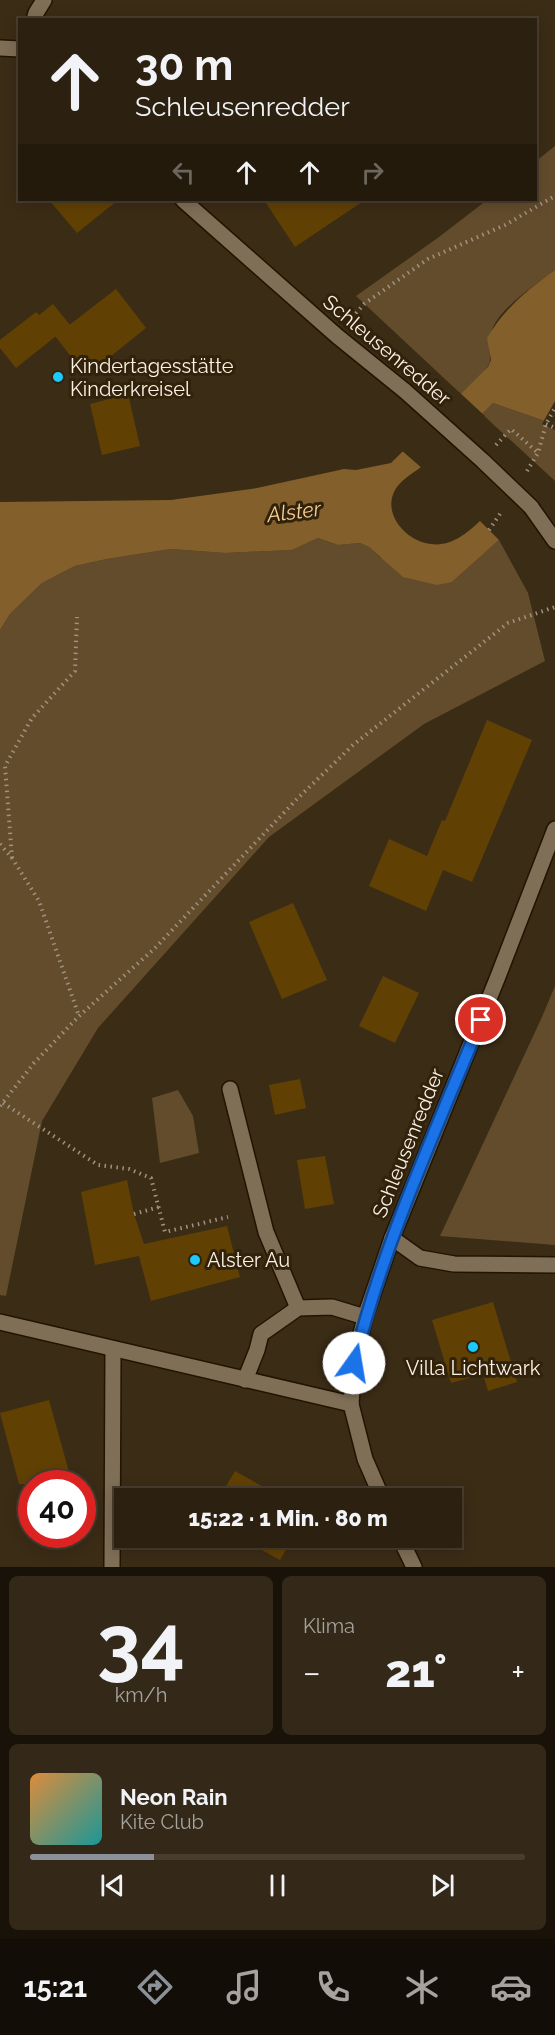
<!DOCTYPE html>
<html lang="de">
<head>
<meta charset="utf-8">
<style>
  :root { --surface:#2c2110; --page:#342919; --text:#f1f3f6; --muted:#a6a39f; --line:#483e30; --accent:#8c9099 }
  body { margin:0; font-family:Raleway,sans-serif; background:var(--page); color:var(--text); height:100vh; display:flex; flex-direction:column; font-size:22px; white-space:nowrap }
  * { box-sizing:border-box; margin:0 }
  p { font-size:20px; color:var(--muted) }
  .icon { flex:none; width:33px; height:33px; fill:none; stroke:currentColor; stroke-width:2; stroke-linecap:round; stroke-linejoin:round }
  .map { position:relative; height:1567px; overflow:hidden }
  .sheet { display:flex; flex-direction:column; gap:9px; padding:9px; background:#181209; flex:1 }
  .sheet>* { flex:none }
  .top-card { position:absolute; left:18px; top:18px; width:519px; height:183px; border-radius:0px; box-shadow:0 3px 15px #0003,0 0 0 2px var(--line); background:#2c2110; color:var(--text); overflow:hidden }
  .speed { position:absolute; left:18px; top:1470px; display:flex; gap:12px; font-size:30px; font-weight:700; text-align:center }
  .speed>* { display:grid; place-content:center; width:78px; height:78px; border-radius:50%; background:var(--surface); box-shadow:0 3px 15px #0003,0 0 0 2px var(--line); line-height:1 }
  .speed .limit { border:9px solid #d22; background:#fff; color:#111 }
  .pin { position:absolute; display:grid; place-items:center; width:51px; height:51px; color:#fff; margin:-26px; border:3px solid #fff; border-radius:50%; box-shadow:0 2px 6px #0007 }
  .me { position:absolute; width:66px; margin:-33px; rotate:13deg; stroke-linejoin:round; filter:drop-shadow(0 0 4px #0008) }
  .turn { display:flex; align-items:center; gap:21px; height:126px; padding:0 18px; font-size:27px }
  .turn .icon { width:78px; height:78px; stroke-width:2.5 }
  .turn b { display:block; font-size:42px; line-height:51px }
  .lanes { display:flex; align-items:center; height:57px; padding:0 18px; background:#0003; justify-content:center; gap:30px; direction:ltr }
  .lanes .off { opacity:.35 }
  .big { font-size:45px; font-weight:800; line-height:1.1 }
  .sheet .widget { flex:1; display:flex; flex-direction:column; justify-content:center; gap:9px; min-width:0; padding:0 21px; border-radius:9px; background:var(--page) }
  .sheet .dial { align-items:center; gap:0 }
  .dial b { font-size:78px; line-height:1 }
  .song { display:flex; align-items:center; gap:18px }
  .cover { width:72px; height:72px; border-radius:9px; background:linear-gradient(135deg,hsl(30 70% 55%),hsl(180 70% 35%)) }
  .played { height:6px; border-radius:3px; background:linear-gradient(90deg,var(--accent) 25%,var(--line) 25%) }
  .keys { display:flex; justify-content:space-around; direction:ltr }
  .heat { display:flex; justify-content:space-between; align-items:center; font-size:33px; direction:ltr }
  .sheet .tiles { flex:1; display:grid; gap:9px; grid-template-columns:1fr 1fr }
  .widget:last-child { grid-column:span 2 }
  .trip { position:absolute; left:114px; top:1488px; width:348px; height:60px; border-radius:0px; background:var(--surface); box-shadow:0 3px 15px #0003,0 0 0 2px var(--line); font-weight:800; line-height:60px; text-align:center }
  .dock { display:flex; height:96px; justify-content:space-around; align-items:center; background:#120d06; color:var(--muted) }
  .dock .icon { width:42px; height:42px }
  .dock .on { color:var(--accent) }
  .dock b { font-size:27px; color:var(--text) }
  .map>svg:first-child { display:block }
</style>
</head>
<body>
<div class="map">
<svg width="555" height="1567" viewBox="0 0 555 1567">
  <rect width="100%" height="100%" fill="#3b2c16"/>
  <g fill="#634c2c">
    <path d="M 555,146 L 555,270 C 536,284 503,306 493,327 C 487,342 490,345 490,359 C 491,369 469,387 461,394 L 356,296 L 439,237 L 487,200 L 536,200 L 536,161 Z"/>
    <path d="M 493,403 L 542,420 L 555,427 L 555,481 L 482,414 Z"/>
    <path d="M 318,538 L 338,545 L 360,543 L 369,547 L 380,557 L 452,582 L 499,540 L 528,593 L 545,661 L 424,724 L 269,837 L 98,1028 L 42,1121 L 6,1296 L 0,1295 L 0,630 L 10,614 L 42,583 L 75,566 L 107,559 L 171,549 L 225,553 L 292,550 Z"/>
    <path d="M 555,986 L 555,1245 L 440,1236 L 542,1017 Z"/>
    <path d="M 178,1090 L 193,1116 L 199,1153 L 160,1163 L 152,1098 Z"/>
  </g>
  <path fill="#825f2b" d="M 555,270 L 555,427 L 542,420 L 493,403 C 471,426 446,448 421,467 C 412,474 399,481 394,492 C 383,516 408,542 431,544 C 451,547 467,533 480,521 L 499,540 L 452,582 L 437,585 L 403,577 L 369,547 L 360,543 L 338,545 L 318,538 L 292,550 L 225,553 L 171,549 L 107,559 L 75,566 L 42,583 L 10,614 L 0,630 L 0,502 L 171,500 L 257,488 L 344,469 L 356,470 L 391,463 L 488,367 L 491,360 L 487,338 C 504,309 528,289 555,270 Z"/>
  <g fill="#3b2c16">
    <path d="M 459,392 L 485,416 L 423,469 L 400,449 Z"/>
    <path d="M 555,401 L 555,430 L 542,424 Z"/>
  </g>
  <g fill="#614004">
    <path d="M 49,200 L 118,200 L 77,233 Z"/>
    <path d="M 264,200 L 365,200 L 295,247 Z"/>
    <path d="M 116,289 L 146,328 L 86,376 L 55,336 Z"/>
    <path d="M 53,304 L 70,325 L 16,368 L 0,348 L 0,340 L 36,312 L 39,315 Z"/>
    <path d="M 128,394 L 140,446 L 102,455 L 90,404 Z"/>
    <path d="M 487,720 L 532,740 L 472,882 L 443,870 L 426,911 L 369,886 L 389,839 L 427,856 L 442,820 L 445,821 Z"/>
    <path d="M 293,903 L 327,980 L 282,999 L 249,922 Z"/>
    <path d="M 383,976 L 419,993 L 395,1043 L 359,1026 Z"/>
    <path d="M 300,1079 L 306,1108 L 275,1115 L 269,1085 Z"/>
    <path d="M 325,1156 L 334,1204 L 305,1209 L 297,1160 Z"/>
    <path d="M 127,1180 L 134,1214 L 144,1244 L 227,1226 L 240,1277 L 151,1301 L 139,1256 L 95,1265 L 81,1192 Z"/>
    <path d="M 493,1302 L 517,1382 L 488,1391 L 483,1374 L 451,1383 L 432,1320 Z"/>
    <path d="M 49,1400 L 71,1479 L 56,1484 L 19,1484 L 0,1413 Z"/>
    <path d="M 235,1471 L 283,1498 L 219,1498 Z"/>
    <path d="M 240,1538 L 293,1538 L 280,1560 Z"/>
  </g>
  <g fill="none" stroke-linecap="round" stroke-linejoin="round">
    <g stroke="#221401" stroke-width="18">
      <g id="lane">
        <path d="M 230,1089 L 266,1232 L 298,1308"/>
        <path d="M 245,1380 L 257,1350 L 261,1334 L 298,1308 L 332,1307 L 365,1317"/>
      </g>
    </g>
    <g stroke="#221401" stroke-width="18">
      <g id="street">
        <path d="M 0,48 L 20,49"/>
        <path d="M 392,1238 L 420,1258 L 454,1264 L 555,1265"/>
        <path d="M 112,1567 L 113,1349"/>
      </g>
    </g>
    <g stroke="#221401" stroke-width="18">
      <g id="secondary">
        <path d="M 34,20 L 36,13 L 44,0"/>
        <path d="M 183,200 L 337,336 L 405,391"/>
        <path d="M 531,507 L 555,541"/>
        <path d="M 0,1322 L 351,1404"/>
        <path d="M 382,1498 L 365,1459 L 351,1404 L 354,1363 L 365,1317 L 392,1238 L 497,979 L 555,829"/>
        <path d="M 400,1538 L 414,1567"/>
      </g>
    </g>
    <g stroke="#9f9281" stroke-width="4" stroke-dasharray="1.5 4.5" stroke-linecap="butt">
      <path d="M 352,318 L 364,304 L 428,259 L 505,225 L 555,196"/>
      <path d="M 546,424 L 553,427 L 555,423"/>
      <path d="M 496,445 L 511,429 L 538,453"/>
      <path d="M 527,471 L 538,453 L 546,424 L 555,408"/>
      <path d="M 489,530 L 502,511"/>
      <path d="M 0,844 L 12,858 L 39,901 L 79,1016"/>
      <path d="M 12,858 L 5,766 L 32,718 L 75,671 L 77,617"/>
      <path d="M 3,1103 L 98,1165 L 129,1169 L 151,1178 L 165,1232 L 228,1217"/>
      <path d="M 0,1106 L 34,1063 L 79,1016 L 155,948 L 297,799 L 353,745 L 508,623 L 555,607"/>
      <path d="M 134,1214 L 159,1207"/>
    </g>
    <use href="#lane" stroke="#806f57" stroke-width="15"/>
    <use href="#street" stroke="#806f57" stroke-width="15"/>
    <use href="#secondary" stroke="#806f57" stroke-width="15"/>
    <g stroke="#221401" stroke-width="18" stroke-linecap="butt">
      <path id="secondary-bridge" d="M 405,391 L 483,461 L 531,507"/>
    </g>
    <use href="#secondary-bridge" stroke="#806f57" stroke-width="15"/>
  </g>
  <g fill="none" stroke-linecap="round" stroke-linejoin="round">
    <g stroke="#114b97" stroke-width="15">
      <path id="route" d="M 354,1363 C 383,1244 435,1133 481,1020"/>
    </g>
    <use href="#route" stroke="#1a73e8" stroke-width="10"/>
  </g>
  <g fill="#1cc9fc" stroke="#31220c" stroke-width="2">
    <circle cx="58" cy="377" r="6"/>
    <circle cx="195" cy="1260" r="6"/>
    <circle cx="473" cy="1347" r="6"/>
  </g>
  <g text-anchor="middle" stroke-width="6" stroke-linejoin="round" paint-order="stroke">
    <g font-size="20" fill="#fbf1e4" stroke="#31220c">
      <text transform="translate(387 350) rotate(40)" y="7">Schleusenredder</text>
      <text transform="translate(408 1143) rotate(-68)" y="7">Schleusenredder</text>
    </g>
    <g font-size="20" fill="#fbf1e4" stroke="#31220c" text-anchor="start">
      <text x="70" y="373">Kindertagesstätte<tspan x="70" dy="23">Kinderkreisel</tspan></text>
      <text x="207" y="1267">Alster Au</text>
      <text x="473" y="1375" text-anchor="middle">Villa Lichtwark</text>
    </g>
    <g font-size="21" font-style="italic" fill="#f8ce92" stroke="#31220c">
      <text transform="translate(294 512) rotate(-7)" y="7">Alster</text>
    </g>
  </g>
</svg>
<div class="speed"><div class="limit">40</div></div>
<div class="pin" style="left:481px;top:1020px;background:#d93025"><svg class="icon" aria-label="arrive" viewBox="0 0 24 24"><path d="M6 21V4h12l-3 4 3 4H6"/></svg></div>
<svg class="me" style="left:354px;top:1363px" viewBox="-20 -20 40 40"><circle r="19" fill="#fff"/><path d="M0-13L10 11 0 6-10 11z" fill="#1a73e8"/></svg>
<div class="trip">15:22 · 1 Min. · 80 m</div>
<div class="top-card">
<div class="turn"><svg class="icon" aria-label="ahead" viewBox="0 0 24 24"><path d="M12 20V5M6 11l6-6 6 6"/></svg><div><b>30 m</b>Schleusenredder</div></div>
<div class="lanes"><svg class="icon off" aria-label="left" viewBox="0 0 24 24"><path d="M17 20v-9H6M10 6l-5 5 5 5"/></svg><svg class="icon" aria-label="ahead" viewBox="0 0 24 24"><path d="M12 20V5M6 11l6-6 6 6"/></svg><svg class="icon" aria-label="ahead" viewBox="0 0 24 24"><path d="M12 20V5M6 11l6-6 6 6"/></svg><svg class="icon off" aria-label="right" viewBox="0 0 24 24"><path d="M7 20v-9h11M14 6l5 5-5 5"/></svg></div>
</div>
</div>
<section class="sheet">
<div class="tiles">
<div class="widget dial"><b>34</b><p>km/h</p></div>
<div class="widget"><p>Klima</p>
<div class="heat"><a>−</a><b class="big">21°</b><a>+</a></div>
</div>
<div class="widget">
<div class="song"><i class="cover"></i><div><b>Neon Rain</b><p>Kite Club</p></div></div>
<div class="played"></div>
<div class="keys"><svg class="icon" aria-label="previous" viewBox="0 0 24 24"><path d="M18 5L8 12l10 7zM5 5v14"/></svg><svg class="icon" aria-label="pause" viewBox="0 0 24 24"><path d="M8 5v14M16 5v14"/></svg><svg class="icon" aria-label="next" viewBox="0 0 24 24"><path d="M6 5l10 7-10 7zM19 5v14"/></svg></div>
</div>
</div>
</section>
<nav class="dock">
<b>15:21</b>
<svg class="icon on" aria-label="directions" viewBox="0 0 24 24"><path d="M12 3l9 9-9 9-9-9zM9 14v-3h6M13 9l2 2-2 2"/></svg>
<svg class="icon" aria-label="music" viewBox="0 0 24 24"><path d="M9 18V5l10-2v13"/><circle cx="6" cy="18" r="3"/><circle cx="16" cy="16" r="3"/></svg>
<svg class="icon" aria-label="phone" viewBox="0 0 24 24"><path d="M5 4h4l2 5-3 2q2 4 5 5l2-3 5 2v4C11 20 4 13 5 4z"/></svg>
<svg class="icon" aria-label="climate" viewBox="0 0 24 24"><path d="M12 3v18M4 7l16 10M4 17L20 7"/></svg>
<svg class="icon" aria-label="car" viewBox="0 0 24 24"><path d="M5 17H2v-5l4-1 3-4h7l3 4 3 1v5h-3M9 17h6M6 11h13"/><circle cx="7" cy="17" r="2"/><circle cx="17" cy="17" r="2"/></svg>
</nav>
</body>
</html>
